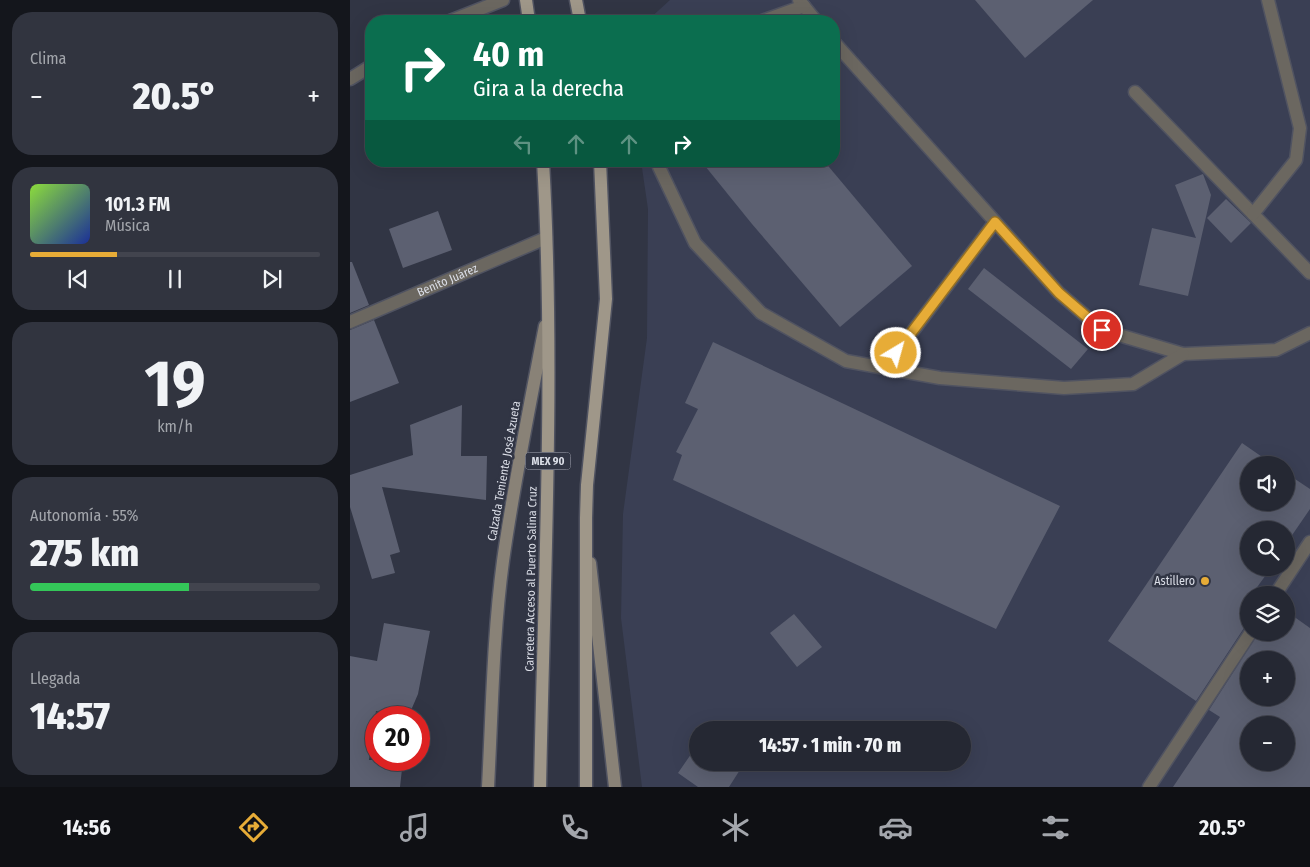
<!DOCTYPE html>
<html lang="es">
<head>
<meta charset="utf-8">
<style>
  :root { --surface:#252833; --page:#31343f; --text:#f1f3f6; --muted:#a3a6ac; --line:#42444e; --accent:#e7ac37 }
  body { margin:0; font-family:"Fira Sans Condensed",sans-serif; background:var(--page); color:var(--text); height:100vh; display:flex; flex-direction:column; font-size:19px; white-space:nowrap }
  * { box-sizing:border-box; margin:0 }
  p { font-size:16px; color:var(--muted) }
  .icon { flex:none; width:28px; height:28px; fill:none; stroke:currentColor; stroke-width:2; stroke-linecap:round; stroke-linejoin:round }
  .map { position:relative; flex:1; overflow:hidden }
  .drawer { display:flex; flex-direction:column; gap:12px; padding:12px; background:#14161c; width:350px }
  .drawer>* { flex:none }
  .guide { position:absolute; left:15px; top:15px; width:475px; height:152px; border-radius:20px; box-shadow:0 5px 20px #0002,0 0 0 1px var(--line); background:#0b6e4f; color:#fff; overflow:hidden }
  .fabs { position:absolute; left:890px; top:456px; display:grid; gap:10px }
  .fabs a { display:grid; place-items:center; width:55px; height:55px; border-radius:50%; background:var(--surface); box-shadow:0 5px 20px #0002,0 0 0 1px var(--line); font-size:25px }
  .speed { position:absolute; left:15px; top:706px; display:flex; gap:10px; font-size:25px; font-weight:700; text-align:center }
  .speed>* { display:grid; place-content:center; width:65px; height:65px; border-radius:50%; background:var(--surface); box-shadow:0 5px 20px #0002,0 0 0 1px var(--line); line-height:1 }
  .speed .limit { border:8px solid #d22; background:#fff; color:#111 }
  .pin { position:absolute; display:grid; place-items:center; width:42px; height:42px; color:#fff; margin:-21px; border:2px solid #fff; border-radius:50%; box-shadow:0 1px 5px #0007 }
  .me { position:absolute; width:55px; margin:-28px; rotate:37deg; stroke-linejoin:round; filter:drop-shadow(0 0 4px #0008) }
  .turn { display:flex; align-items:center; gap:18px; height:105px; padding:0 25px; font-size:22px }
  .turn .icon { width:65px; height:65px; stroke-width:2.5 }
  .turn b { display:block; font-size:35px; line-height:42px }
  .lanes { display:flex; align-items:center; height:48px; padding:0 25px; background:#0003; justify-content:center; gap:25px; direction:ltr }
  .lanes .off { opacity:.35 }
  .big { font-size:38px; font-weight:800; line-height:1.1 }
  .drawer .card { flex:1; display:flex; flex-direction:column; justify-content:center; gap:8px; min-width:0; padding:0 18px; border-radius:20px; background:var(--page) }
  .drawer .dial { align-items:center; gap:0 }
  .dial b { font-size:65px; line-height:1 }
  .song { display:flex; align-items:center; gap:15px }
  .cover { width:60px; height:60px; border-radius:8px; background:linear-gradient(135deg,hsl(90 70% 55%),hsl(230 70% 35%)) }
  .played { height:5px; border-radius:2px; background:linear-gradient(90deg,var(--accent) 30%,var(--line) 30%) }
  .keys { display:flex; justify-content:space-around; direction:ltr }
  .heat { display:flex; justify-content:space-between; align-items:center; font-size:28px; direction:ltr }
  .charge { height:8px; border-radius:4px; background:linear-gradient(90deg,#34c759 55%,var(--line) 0) }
  .trip { position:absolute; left:339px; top:721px; width:282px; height:50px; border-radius:25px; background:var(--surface); box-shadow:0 5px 20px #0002,0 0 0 1px var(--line); font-weight:800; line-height:50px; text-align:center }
  .tabs { display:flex; height:80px; justify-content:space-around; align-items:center; background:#0f1014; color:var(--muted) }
  .tabs .icon { width:35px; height:35px }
  .tabs .on { color:var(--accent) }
  .tabs b { font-size:22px; color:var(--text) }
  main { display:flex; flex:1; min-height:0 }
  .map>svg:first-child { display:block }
</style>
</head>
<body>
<main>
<section class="drawer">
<div class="card"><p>Clima</p>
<div class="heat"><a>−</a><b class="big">20.5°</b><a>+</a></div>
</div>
<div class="card">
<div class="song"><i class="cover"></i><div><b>101.3 FM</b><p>Música</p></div></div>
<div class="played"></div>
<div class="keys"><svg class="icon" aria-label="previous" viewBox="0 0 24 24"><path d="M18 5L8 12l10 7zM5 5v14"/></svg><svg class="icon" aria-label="pause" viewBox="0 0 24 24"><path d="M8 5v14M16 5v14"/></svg><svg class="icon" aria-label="next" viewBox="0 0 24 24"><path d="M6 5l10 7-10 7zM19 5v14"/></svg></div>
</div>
<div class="card dial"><b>19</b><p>km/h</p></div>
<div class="card"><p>Autonomía · 55%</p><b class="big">275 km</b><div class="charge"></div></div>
<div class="card"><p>Llegada</p><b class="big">14:57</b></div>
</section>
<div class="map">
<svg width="960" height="787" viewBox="0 0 960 787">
  <rect width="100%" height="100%" fill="#313544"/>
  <path fill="#3a3f54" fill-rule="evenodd" d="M 320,0 L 960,0 L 960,787 L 292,787 L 271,618 L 273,514 L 297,338 L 298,209 L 291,161 L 484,161 L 484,21 L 297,21 ZM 899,465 L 936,465 L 936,502 L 899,502 ZM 899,530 L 936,530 L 936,568 L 899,568 ZM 899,595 L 936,595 L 936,632 L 899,632 ZM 899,660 L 936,660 L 936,698 L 899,698 ZM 899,725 L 936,725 L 936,762 L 899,762 ZM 348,730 L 612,730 L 612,762 L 348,762 Z"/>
  <g fill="#5c6071" fill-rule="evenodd">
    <path d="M 625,0 L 743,0 L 675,58 Z"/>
    <path d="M 351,161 L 474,161 L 562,266 L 490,327 L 402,224 Z"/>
    <path d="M 853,174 L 861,195 L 838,296 L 789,285 L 802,228 L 846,238 L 825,185 Z"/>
    <path d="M 876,199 L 901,223 L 881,243 L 857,218 Z"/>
    <path d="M 88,211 L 102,250 L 53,268 L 39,229 Z"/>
    <path d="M 0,262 L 2,262 L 19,305 L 0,313 Z"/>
    <path d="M 634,268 L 738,349 L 721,369 L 618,289 Z"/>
    <path d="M 24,320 L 49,383 L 0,402 L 0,330 Z"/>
    <path d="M 363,342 L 710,506 L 646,629 L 323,480 L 332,455 L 326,452 L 348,409 L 335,403 Z"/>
    <path d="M 112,405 L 111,456 L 137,456 L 136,500 L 32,487 L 50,552 L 40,555 L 45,573 L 22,579 L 0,507 L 0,475 L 63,455 L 60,425 Z"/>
    <path d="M 892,443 L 924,465 L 899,465 L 899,502 L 936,502 L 936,473 L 960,489 L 960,509 L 936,544 L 936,530 L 899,530 L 899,568 L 921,568 L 905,590 L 913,595 L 899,595 L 899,624 L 894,628 L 846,701 L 758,641 Z"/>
    <path d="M 936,611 L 960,628 L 960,787 L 823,787 L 870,717 L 859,710 L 909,632 L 936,632 ZM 899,660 L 936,660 L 936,698 L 899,698 ZM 899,725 L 936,725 L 936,762 L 899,762 Z"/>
    <path d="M 444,614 L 472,647 L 447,667 L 420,633 Z"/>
    <path d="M 34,623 L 80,631 L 68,694 L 59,715 L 26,711 L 19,760 L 53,760 L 50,787 L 0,787 L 0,656 L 27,661 Z"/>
    <path d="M 348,744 L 348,762 L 395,762 L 379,787 L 348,787 L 328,773 Z"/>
  </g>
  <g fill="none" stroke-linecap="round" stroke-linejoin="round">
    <g stroke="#505361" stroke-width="15">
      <g id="service">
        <path d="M 449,0 L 466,21"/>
        <path d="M 412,21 L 454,6"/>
        <path d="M 484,42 L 709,293 L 752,330 L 833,354 L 926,350 L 960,333"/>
        <path d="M 785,92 L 960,273"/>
        <path d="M 310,161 L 309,167 L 345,243 L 411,313 L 496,361 L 590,378 L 714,388 L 783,384 L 833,354"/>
        <path d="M 903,214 L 946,160 L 950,128 L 918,0"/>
        <path d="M 535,368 L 645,222"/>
        <path d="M 925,595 L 960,542"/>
        <path d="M 799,787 L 901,632"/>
      </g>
    </g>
    <g stroke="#505361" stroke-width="15">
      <g id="minor">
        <path d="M 100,21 L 153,0"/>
        <path d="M 0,79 L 21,66"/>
        <path id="s1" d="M 0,322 L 196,238"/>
      </g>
    </g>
    <g stroke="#505361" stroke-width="15">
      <g id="secondary">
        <path d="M 240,563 L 265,787"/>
        <path d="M 138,787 C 142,712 143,635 153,561 C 164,482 180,404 195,326"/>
      </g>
    </g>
    <g stroke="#505361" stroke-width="15">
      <g id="primary">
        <path d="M 176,0 L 179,21"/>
        <path d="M 226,0 L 230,21"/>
        <path d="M 190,787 C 194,579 205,370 193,161"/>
        <path d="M 236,787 L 236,518 L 237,485 L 256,299 L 250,161"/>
      </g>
    </g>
    <use href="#service" stroke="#6b6760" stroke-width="12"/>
    <use href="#minor" stroke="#6b6760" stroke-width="12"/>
    <use href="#secondary" stroke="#898277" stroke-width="12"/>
    <use href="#primary" stroke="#9f9789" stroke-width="12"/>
  </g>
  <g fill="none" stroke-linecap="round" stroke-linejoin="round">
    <g stroke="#967024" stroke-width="12">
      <path id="route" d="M 546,353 L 645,222 L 709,293 L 752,330"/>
    </g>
    <use href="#route" stroke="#e7ac37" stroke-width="9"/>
  </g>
  <circle fill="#e7ac37" stroke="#313544" stroke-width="2" cx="855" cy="581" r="5"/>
  <g text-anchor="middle" stroke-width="5" stroke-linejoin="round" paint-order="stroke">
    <rect fill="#313544" stroke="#a8abb6" stroke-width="1" x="175.5" y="452.5" width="45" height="17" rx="4"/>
    <g font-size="11" font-weight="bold" fill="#dbdee7">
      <text x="198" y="465">MEX 90</text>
    </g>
    <g font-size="12" fill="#dbdee7" stroke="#313544">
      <text dy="4" stroke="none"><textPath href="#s1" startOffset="106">Benito Juárez</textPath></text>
      <text transform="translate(154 471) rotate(-80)" y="4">Calzada Teniente José Azueta</text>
      <text transform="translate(181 579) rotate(-89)" y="4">Carretera Acceso al Puerto Salina Cruz</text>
    </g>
    <g font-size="12" fill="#dbdee7" stroke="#313544" text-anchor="end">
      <text x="845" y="585">Astillero</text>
    </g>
  </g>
</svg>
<div class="fabs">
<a><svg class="icon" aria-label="sound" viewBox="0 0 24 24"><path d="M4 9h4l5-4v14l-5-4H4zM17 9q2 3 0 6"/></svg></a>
<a><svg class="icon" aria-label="search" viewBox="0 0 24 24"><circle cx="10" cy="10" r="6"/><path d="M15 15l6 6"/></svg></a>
<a><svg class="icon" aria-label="layers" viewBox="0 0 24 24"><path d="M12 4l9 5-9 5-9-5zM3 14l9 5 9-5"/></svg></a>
<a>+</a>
<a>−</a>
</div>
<div class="speed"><div class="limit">20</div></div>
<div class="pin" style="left:752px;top:330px;background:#d93025"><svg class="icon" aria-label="arrive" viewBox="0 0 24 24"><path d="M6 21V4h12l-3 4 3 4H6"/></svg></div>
<svg class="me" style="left:546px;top:353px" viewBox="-20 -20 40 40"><circle r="17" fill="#e7ac37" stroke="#fff" stroke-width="3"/><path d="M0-11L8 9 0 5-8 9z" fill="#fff"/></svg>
<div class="trip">14:57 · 1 min · 70 m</div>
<div class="guide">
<div class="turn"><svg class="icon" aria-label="right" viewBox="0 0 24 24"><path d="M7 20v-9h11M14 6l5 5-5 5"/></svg><div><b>40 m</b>Gira a la derecha</div></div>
<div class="lanes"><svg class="icon off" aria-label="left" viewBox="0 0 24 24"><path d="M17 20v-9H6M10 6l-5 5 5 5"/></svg><svg class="icon off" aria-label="ahead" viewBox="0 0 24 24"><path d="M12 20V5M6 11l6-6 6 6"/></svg><svg class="icon off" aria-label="ahead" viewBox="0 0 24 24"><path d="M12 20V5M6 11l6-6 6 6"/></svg><svg class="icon" aria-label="right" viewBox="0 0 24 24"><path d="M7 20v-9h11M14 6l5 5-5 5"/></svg></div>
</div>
</div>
</main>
<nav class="tabs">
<b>14:56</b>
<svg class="icon on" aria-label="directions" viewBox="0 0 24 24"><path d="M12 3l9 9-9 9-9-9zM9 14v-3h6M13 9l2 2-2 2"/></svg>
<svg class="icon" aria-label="music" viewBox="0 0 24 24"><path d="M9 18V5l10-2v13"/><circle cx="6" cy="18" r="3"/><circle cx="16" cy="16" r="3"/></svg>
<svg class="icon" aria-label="phone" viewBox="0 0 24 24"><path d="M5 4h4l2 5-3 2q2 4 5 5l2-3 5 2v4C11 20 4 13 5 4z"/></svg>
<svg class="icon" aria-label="climate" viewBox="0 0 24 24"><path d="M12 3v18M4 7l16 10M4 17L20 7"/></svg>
<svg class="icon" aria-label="car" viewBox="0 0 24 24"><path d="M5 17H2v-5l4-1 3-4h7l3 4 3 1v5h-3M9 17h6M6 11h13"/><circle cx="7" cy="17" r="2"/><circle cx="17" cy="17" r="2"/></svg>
<svg class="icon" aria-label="filters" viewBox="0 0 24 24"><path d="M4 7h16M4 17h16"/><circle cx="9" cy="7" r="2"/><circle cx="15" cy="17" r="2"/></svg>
<b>20.5°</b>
</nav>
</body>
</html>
